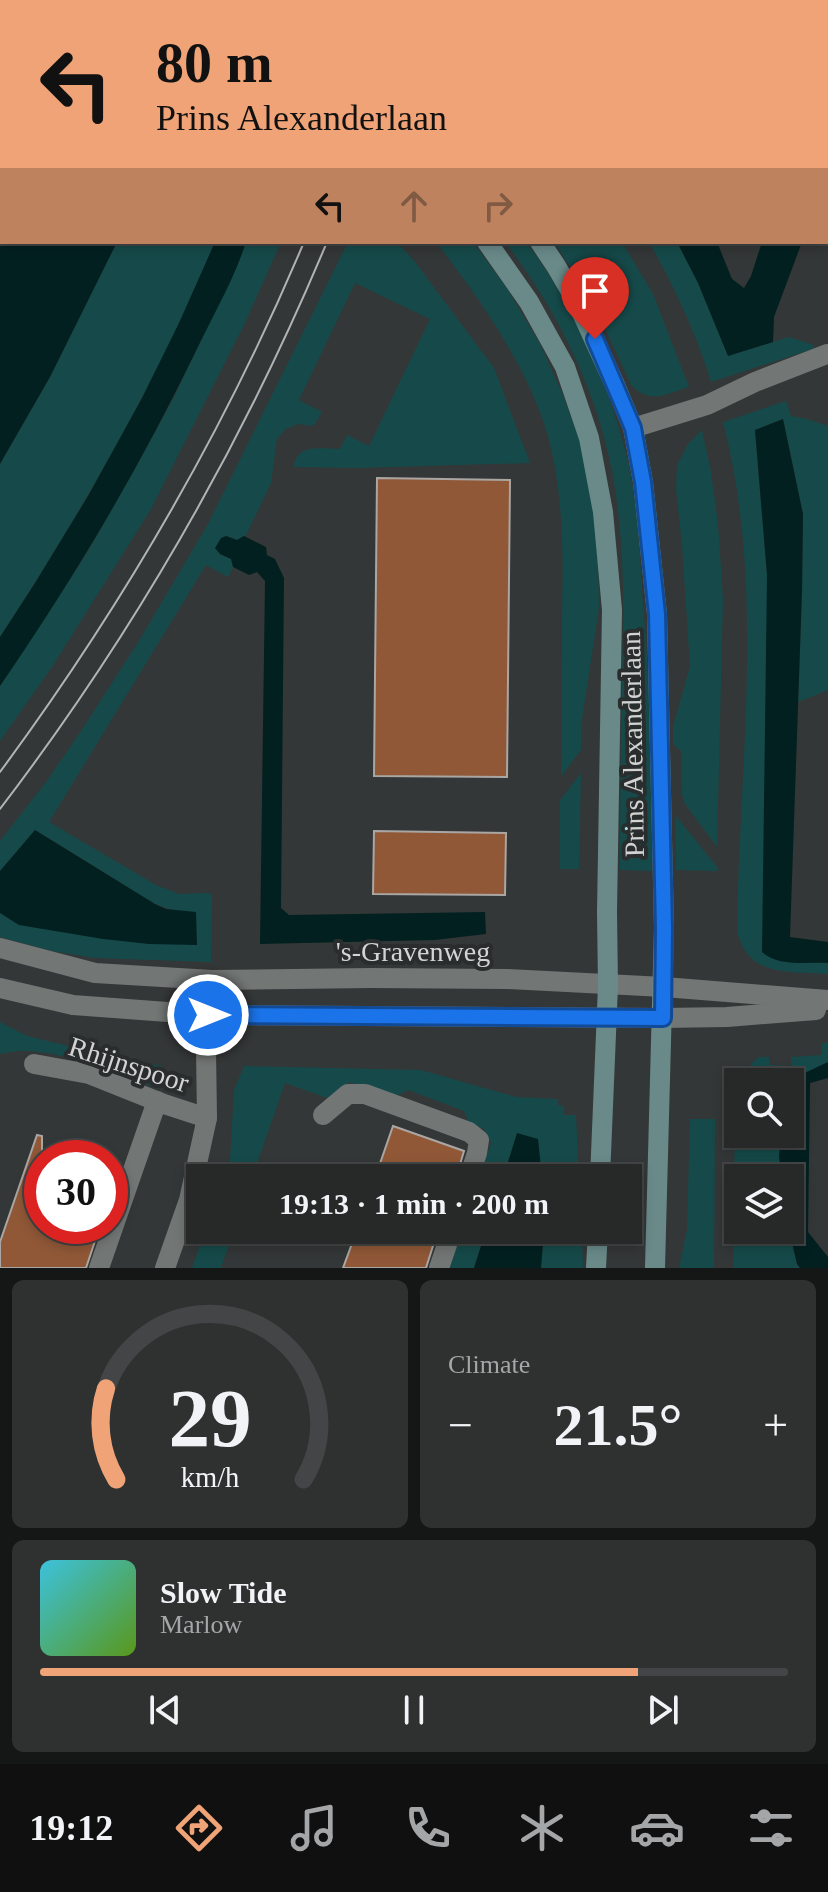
<!DOCTYPE html>
<html lang="en">
<head>
<meta charset="utf-8">
<style>
  :root { --surface:#272929; --page:#2f3131; --text:#f1f3f6; --muted:#a4a6a8; --line:#434546; --accent:#efa377 }
  body { margin:0; font-family:Georgia,serif; background:var(--page); color:var(--text); height:100vh; display:flex; flex-direction:column; font-size:30px; white-space:nowrap }
  * { box-sizing:border-box; margin:0 }
  p { font-size:26px; color:var(--muted) }
  .icon { flex:none; width:44px; height:44px; fill:none; stroke:currentColor; stroke-width:2; stroke-linecap:round; stroke-linejoin:round }
  .map { position:relative; height:1268px; overflow:hidden }
  .side { display:flex; flex-direction:column; gap:12px; padding:12px; background:#151717; flex:1 }
  .side>* { flex:none }
  .banner { position:absolute; left:0px; top:0px; width:828px; height:244px; box-shadow:0 4px 12px #0003,0 0 0 2px var(--line); background:#efa377; color:#111; overflow:hidden }
  .buttons { position:absolute; left:724px; top:1068px; display:grid; gap:16px }
  .buttons a { display:grid; place-items:center; width:80px; height:80px; border-radius:0px; background:var(--surface); box-shadow:0 4px 12px #0003,0 0 0 2px var(--line); font-size:40px }
  .speed { position:absolute; left:24px; top:1140px; display:flex; gap:16px; font-size:40px; font-weight:700; text-align:center }
  .speed>* { display:grid; place-content:center; width:104px; height:104px; border-radius:50%; background:var(--surface); box-shadow:0 4px 12px #0003,0 0 0 2px var(--line); line-height:1 }
  .speed .limit { border:12px solid #d22; background:#fff; color:#111 }
  .pin { position:absolute; display:grid; place-items:center; width:68px; height:68px; color:#fff; margin:-82px -34px; border-radius:50% 50% 50% 0; rotate:-45deg; box-shadow:0 0 8px #0007 }
  .pin .icon { rotate:45deg }
  .me { position:absolute; width:88px; margin:-44px; rotate:90deg; stroke-linejoin:round; filter:drop-shadow(0 0 6px #0008) }
  .turn { display:flex; align-items:center; gap:28px; height:168px; padding:0 24px; font-size:36px }
  .turn .icon { width:104px; height:104px; stroke-width:2.5 }
  .turn b { display:block; font-size:56px; line-height:68px }
  .lanes { display:flex; align-items:center; height:76px; padding:0 24px; background:#0003; justify-content:center; gap:40px; direction:ltr }
  .lanes .off { opacity:.35 }
  .big { font-size:60px; font-weight:800; line-height:1.1 }
  .side .widget { flex:1; display:flex; flex-direction:column; justify-content:center; gap:12px; min-width:0; padding:0 28px; border-radius:12px; background:var(--page) }
  .side .dial { align-items:center; gap:0 }
  .dial svg { height:208px; overflow:visible; fill:none; stroke:var(--line); stroke-width:7; stroke-linecap:round; text-anchor:middle }
  .dial text { fill:var(--text); stroke:none }
  .song { display:flex; align-items:center; gap:24px }
  .cover { width:96px; height:96px; border-radius:12px; background:linear-gradient(135deg,hsl(190 70% 55%),hsl(90 70% 35%)) }
  .played { height:8px; border-radius:4px; background:linear-gradient(90deg,var(--accent) 80%,var(--line) 80%) }
  .keys { display:flex; justify-content:space-around; direction:ltr }
  .heat { display:flex; justify-content:space-between; align-items:center; font-size:44px; direction:ltr }
  .side .tiles { flex:1; display:grid; gap:12px; grid-template-columns:1fr 1fr }
  .widget:last-child { grid-column:span 2 }
  .trip { position:absolute; left:186px; top:1164px; width:456px; height:80px; border-radius:0px; background:var(--surface); box-shadow:0 4px 12px #0003,0 0 0 2px var(--line); font-weight:800; line-height:80px; text-align:center }
  .menu { display:flex; height:128px; justify-content:space-around; align-items:center; background:#101010; color:var(--muted) }
  .menu .icon { width:56px; height:56px }
  .menu .active { color:var(--accent) }
  .menu b { font-size:36px; color:var(--text) }
  .map>svg:first-child { display:block }
</style>
</head>
<body>
<div class="map">
<svg width="828" height="1268" viewBox="0 0 828 1268">
  <rect width="100%" height="100%" fill="#343737"/>
  <g fill="#164a4a">
    <path d="M 600,0 L 828,0 L 828,227 L 826,226 L 826,2 L 599,2 Z"/>
    <path d="M 117,242 L 215,242 C 158,380 82,511 0,637 L 0,464 L 50,377 Z"/>
    <path d="M 246,242 L 281,242 L 245,323 L 151,509 L 52,667 L 0,741 L 0,686 L 87,553 L 137,465 L 173,399 L 225,290 Z"/>
    <path d="M 348,242 L 397,242 L 415,262 L 494,368 L 530,463 L 356,468 L 294,467 C 296,443 321,449 340,449 L 347,435 L 369,446 L 430,319 L 355,283 L 299,400 L 322,412 L 315,424 L 312,426 L 298,424 L 286,429 L 277,439 L 271,483 L 246,535 L 237,540 L 227,536 L 220,554 L 231,559 L 233,567 L 228,577 L 206,565 L 49,822 L 156,885 L 179,894 L 207,893 L 212,895 L 211,962 L 95,958 L 52,951 L 0,937 L 0,913 L 19,925 L 149,944 L 197,944 L 176,911 L 155,904 L 35,830 L 0,871 L 0,841 L 46,782 L 79,734 L 137,644 L 208,524 Z"/>
    <path d="M 436,242 L 473,242 L 508,290 L 540,344 L 563,395 L 581,445 L 592,497 L 598,555 L 599,608 L 581,726 L 581,750 L 561,777 C 561,724 562,671 562,618 C 563,547 565,475 538,407 C 514,347 475,293 436,242 Z"/>
    <path d="M 505,242 L 526,242 C 573,303 612,391 629,466 C 639,515 640,567 644,617 C 651,701 652,786 652,871 L 620,870 C 620,805 621,741 622,676 C 624,607 625,539 612,471 C 596,388 556,308 505,242 Z"/>
    <path d="M 554,242 L 622,242 L 653,294 L 689,387 C 666,394 650,405 631,385 C 609,335 585,287 554,242 Z"/>
    <path d="M 649,242 L 677,242 L 698,283 L 728,356 L 789,337 L 814,345 L 813,349 L 711,382 C 696,333 674,286 649,242 Z"/>
    <path d="M 786,401 L 791,416 L 807,419 L 828,426 L 828,690 L 798,702 L 802,592 L 803,514 L 783,419 L 755,430 L 767,575 L 779,961 L 828,963 L 828,974 C 789,971 748,978 737,931 C 739,762 766,588 723,422 Z"/>
    <path d="M 702,430 L 711,472 L 718,524 L 723,599 L 717,847 L 685,804 L 682,795 L 681,751 L 673,744 L 673,727 L 690,666 L 682,546 L 676,489 L 677,465 L 688,444 Z"/>
    <path d="M 581,773 L 579,869 L 560,869 L 560,800 Z"/>
    <path d="M 675,815 L 718,868 L 717,871 L 676,870 Z"/>
    <path d="M 0,1022 L 27,1036 L 127,1060 L 162,1066 L 159,1089 C 119,1074 68,1052 25,1051 C 17,1050 8,1053 0,1054 Z"/>
    <path d="M 828,1042 L 828,1062 L 792,1079 L 790,1086 L 790,1082 L 748,1082 L 751,1064 L 759,1057 L 769,1057 L 770,1065 L 791,1066 L 791,1057 L 822,1055 L 821,1044 Z"/>
    <path d="M 244,1066 L 421,1070 L 516,1097 L 558,1099 L 558,1105 L 564,1106 L 564,1115 L 576,1115 L 579,1178 L 542,1178 L 538,1140 L 517,1134 L 503,1178 L 479,1178 L 491,1143 L 484,1129 L 469,1123 L 464,1111 L 408,1090 L 395,1097 L 350,1082 L 327,1098 L 285,1083 L 252,1178 L 224,1178 L 230,1160 L 234,1090 Z"/>
    <path d="M 738,1118 L 738,1134 L 781,1134 L 779,1157 L 782,1178 L 738,1178 L 738,1230 L 789,1230 L 797,1264 L 800,1268 L 733,1268 L 735,1119 Z"/>
    <path d="M 690,1119 L 715,1119 L 714,1268 L 679,1268 L 687,1230 Z"/>
    <path d="M 205,1230 L 234,1230 L 221,1268 L 192,1268 Z"/>
    <path d="M 461,1230 L 486,1230 L 474,1268 L 449,1268 Z"/>
    <path d="M 544,1230 L 582,1230 L 583,1268 L 541,1268 Z"/>
  </g>
  <g fill="#032020">
    <path d="M 0,0 L 121,0 L 122,2 L 2,2 L 2,242 L 117,242 L 50,377 L 0,464 Z"/>
    <path d="M 215,242 L 246,242 C 234,280 212,317 195,353 C 139,469 73,580 0,686 L 0,637 L 35,583 L 88,496 L 142,398 L 179,323 Z"/>
    <path d="M 677,242 L 717,242 L 732,279 L 744,288 L 751,276 L 762,242 L 802,242 L 774,317 L 773,342 L 728,356 L 698,283 Z"/>
    <path d="M 783,419 L 803,514 L 802,592 L 790,937 L 828,942 L 828,963 C 807,962 778,967 762,952 L 767,575 L 755,430 Z"/>
    <path d="M 226,536 L 237,540 L 244,536 L 266,547 L 267,555 L 275,559 L 284,578 L 281,908 L 289,915 L 485,912 L 486,934 L 435,940 L 260,944 L 265,581 L 257,572 L 249,575 L 233,567 L 231,559 L 220,554 L 215,548 L 221,538 Z"/>
    <path d="M 35,830 L 155,904 L 166,909 L 196,912 L 197,945 L 149,944 L 103,939 L 19,925 L 0,913 L 0,871 Z"/>
    <path d="M 828,1062 L 828,1078 L 810,1083 L 808,1232 L 828,1257 L 828,1268 L 800,1268 L 797,1264 L 789,1230 L 790,1230 L 790,1178 L 782,1178 L 779,1157 L 781,1134 L 790,1134 L 790,1086 L 792,1079 Z"/>
    <path d="M 517,1133 L 538,1139 L 542,1178 L 503,1178 Z"/>
    <path d="M 486,1230 L 544,1230 L 541,1268 L 474,1268 Z"/>
  </g>
  <g fill="#905837" stroke="#a9a6a4" stroke-width="2">
    <path d="M 377,478 L 510,480 L 507,777 L 374,776 Z"/>
    <path d="M 374,831 L 506,833 L 505,895 L 373,894 Z"/>
    <path d="M 393,1126 L 464,1151 L 456,1178 L 375,1178 Z"/>
    <path d="M 37,1135 L 42,1136 L 42,1226 L 100,1226 L 86,1268 L 0,1268 L 0,1242 Z"/>
    <path d="M 357,1230 L 438,1230 L 426,1268 L 343,1268 Z"/>
  </g>
  <g fill="none" stroke-linecap="round" stroke-linejoin="round">
    <g stroke="#727675" stroke-width="20">
      <path d="M 633,428 L 707,405 L 755,382 L 827,354"/>
      <path d="M 34,1064 L 89,1074 L 164,1104 L 207,1118"/>
      <path d="M 323,1115 L 348,1094 L 365,1094 L 469,1132 L 479,1140 L 477,1153 L 469,1178"/>
      <path d="M 99,1268 L 157,1101"/>
      <path d="M 439,1268 L 452,1230"/>
    </g>
    <g stroke="#727675" stroke-width="20">
      <path d="M 0,948 L 95,973 L 212,980 L 370,978 L 506,979 L 664,987 L 828,1000"/>
      <path d="M 0,988 L 73,1005 L 208,1015 L 663,1018 L 727,1017 L 816,1010"/>
      <path d="M 165,1268 L 189,1200 L 207,1118 L 206,1050 L 212,980"/>
    </g>
    <g stroke="#698a89" stroke-width="20">
      <path d="M 271,0 L 273,2"/>
      <path d="M 319,0 L 321,2"/>
      <path d="M 487,242 L 529,302 L 565,367 L 589,438 L 603,512 L 612,610 L 607,912 L 608,986 L 600,1178"/>
      <path d="M 540,242 L 556,266 L 577,302 L 615,385 L 633,428 L 643,482 L 657,614 L 664,928 L 655,1268"/>
      <path d="M 596,1268 L 598,1230"/>
    </g>
    <g stroke="#b1b4b4" stroke-width="2">
      <path d="M 396,2 L 397,0"/>
      <path d="M 420,2 L 420,0"/>
      <path d="M 0,772 C 121,608 225,430 304,242"/>
      <path d="M 0,809 C 132,636 243,443 327,242"/>
    </g>
  </g>
  <g fill="none" stroke-linecap="round" stroke-linejoin="round">
    <g stroke="#114b97" stroke-width="20">
      <path id="route" d="M 208,1015 L 663,1018 L 664,928 L 657,614 L 643,482 L 633,428 L 595,339"/>
    </g>
    <use href="#route" stroke="#1a73e8" stroke-width="14"/>
  </g>
  <g text-anchor="middle" stroke-width="8" stroke-linejoin="round" paint-order="stroke">
    <g font-size="28" fill="#d2d4d4" stroke="#2a2d2d">
      <text transform="translate(632 744) rotate(-91)" y="10">Prins Alexanderlaan</text>
      <text x="413" y="961">'s-Gravenweg</text>
      <text transform="translate(129 1064) rotate(18)" y="10">Rhijnspoor</text>
    </g>
  </g>
</svg>
<div class="buttons">
<a><svg class="icon" aria-label="search" viewBox="0 0 24 24"><circle cx="10" cy="10" r="6"/><path d="M15 15l6 6"/></svg></a>
<a><svg class="icon" aria-label="layers" viewBox="0 0 24 24"><path d="M12 4l9 5-9 5-9-5zM3 14l9 5 9-5"/></svg></a>
</div>
<div class="speed"><div class="limit">30</div></div>
<div class="pin" style="left:595px;top:339px;background:#d93025"><svg class="icon" aria-label="arrive" viewBox="0 0 24 24"><path d="M6 21V4h12l-3 4 3 4H6"/></svg></div>
<svg class="me" style="left:208px;top:1015px" viewBox="-20 -20 40 40"><circle r="17" fill="#1a73e8" stroke="#fff" stroke-width="3"/><path d="M0-11L8 9 0 5-8 9z" fill="#fff"/></svg>
<div class="trip">19:13 · 1 min · 200 m</div>
<div class="banner">
<div class="turn"><svg class="icon" aria-label="left" viewBox="0 0 24 24"><path d="M17 20v-9H6M10 6l-5 5 5 5"/></svg><div><b>80 m</b>Prins Alexanderlaan</div></div>
<div class="lanes"><svg class="icon" aria-label="left" viewBox="0 0 24 24"><path d="M17 20v-9H6M10 6l-5 5 5 5"/></svg><svg class="icon off" aria-label="ahead" viewBox="0 0 24 24"><path d="M12 20V5M6 11l6-6 6 6"/></svg><svg class="icon off" aria-label="right" viewBox="0 0 24 24"><path d="M7 20v-9h11M14 6l5 5-5 5"/></svg></div>
</div>
</div>
<section class="side">
<div class="tiles">
<div class="widget dial"><svg viewBox="0 0 100 80">
<path d="M14 69A42 42 0 1 1 86 69"/>
<path d="M14 69A42 42 0 0 1 10 34" stroke="#efa377"/>
<text x="50" y="56" font-size="32" font-weight="700">29</text>
<text x="50" y="72" font-size="11">km/h</text>
</svg></div>
<div class="widget"><p>Climate</p>
<div class="heat"><a>−</a><b class="big">21.5°</b><a>+</a></div>
</div>
<div class="widget">
<div class="song"><i class="cover"></i><div><b>Slow Tide</b><p>Marlow</p></div></div>
<div class="played"></div>
<div class="keys"><svg class="icon" aria-label="previous" viewBox="0 0 24 24"><path d="M18 5L8 12l10 7zM5 5v14"/></svg><svg class="icon" aria-label="pause" viewBox="0 0 24 24"><path d="M8 5v14M16 5v14"/></svg><svg class="icon" aria-label="next" viewBox="0 0 24 24"><path d="M6 5l10 7-10 7zM19 5v14"/></svg></div>
</div>
</div>
</section>
<nav class="menu">
<b>19:12</b>
<svg class="icon active" aria-label="directions" viewBox="0 0 24 24"><path d="M12 3l9 9-9 9-9-9zM9 14v-3h6M13 9l2 2-2 2"/></svg>
<svg class="icon" aria-label="music" viewBox="0 0 24 24"><path d="M9 18V5l10-2v13"/><circle cx="6" cy="18" r="3"/><circle cx="16" cy="16" r="3"/></svg>
<svg class="icon" aria-label="phone" viewBox="0 0 24 24"><path d="M5 4h4l2 5-3 2q2 4 5 5l2-3 5 2v4C11 20 4 13 5 4z"/></svg>
<svg class="icon" aria-label="climate" viewBox="0 0 24 24"><path d="M12 3v18M4 7l16 10M4 17L20 7"/></svg>
<svg class="icon" aria-label="car" viewBox="0 0 24 24"><path d="M5 17H2v-5l4-1 3-4h7l3 4 3 1v5h-3M9 17h6M6 11h13"/><circle cx="7" cy="17" r="2"/><circle cx="17" cy="17" r="2"/></svg>
<svg class="icon" aria-label="filters" viewBox="0 0 24 24"><path d="M4 7h16M4 17h16"/><circle cx="9" cy="7" r="2"/><circle cx="15" cy="17" r="2"/></svg>
</nav>
</body>
</html>
